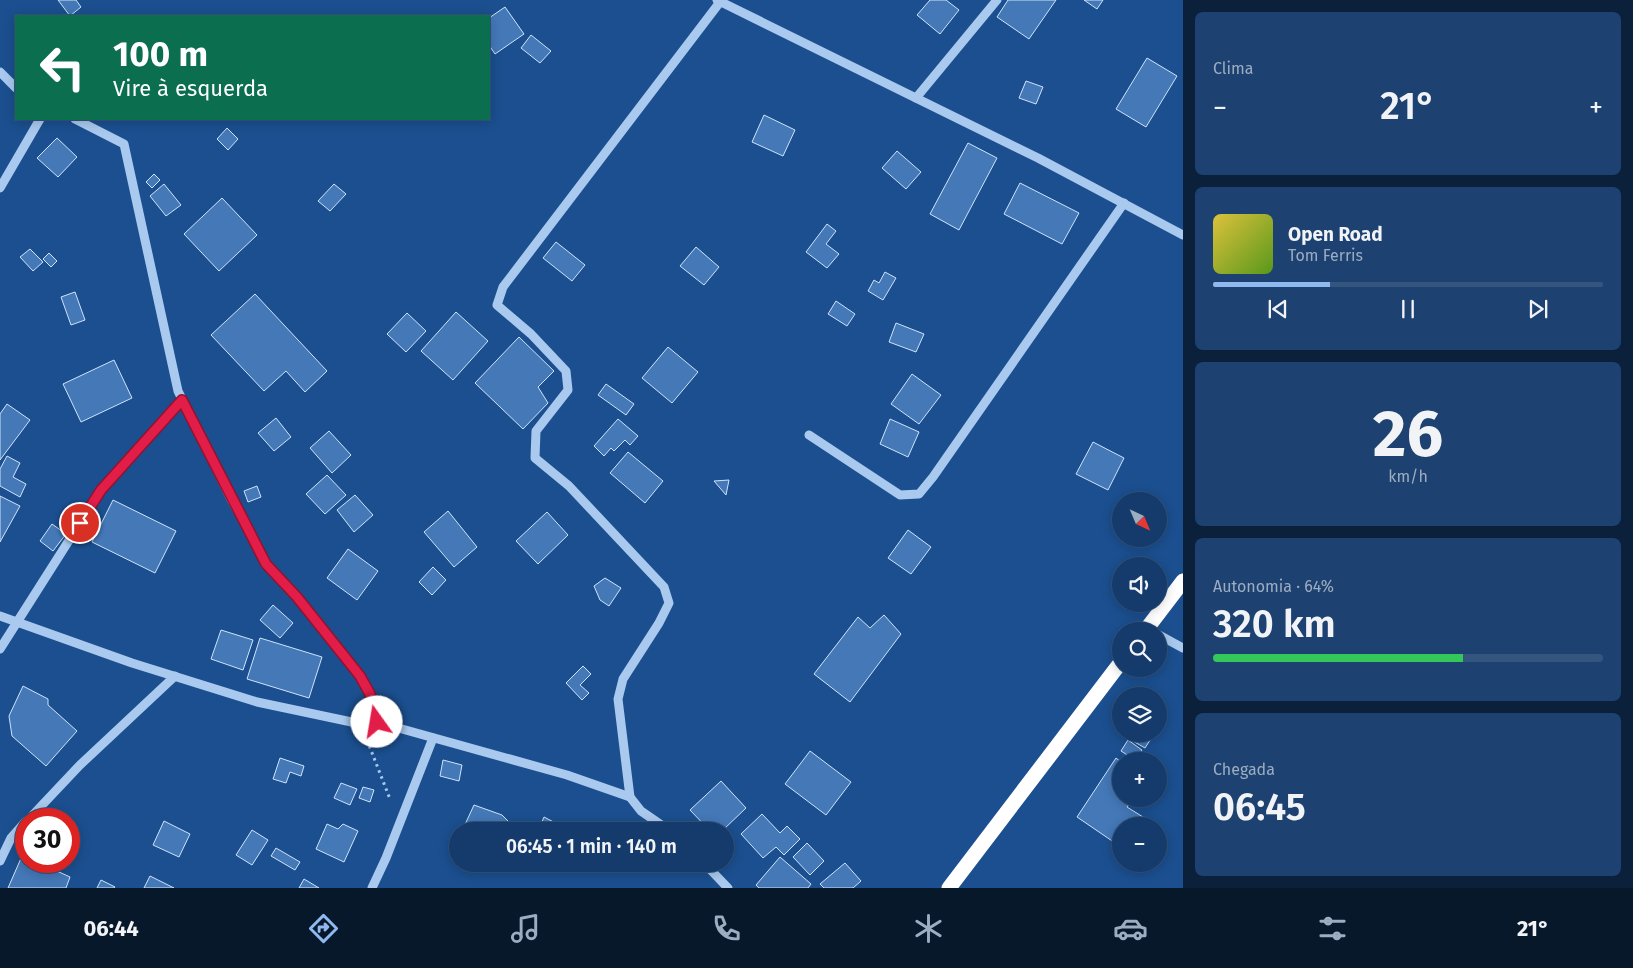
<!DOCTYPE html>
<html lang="pt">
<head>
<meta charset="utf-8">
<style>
  :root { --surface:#143b6b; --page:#1d4271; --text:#f1f3f6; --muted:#9dadc1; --line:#33557e; --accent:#90b9f0 }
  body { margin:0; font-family:"Fira Sans",sans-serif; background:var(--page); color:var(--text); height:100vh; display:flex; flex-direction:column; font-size:19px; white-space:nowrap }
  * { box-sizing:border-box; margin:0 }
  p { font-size:16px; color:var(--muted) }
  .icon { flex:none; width:28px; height:28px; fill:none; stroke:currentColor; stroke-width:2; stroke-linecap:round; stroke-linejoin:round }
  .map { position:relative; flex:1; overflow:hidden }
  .side { display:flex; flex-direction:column; gap:12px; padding:12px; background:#0b203b; width:450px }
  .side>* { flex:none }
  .top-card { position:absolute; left:15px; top:15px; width:475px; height:105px; border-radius:0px; box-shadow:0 2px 12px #0003,0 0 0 1px var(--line); background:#0b6e4f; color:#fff; overflow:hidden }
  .needle { width:32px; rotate:136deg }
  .tools { position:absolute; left:1112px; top:492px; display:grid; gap:10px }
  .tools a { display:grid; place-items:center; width:55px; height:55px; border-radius:50%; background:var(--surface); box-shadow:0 2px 12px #0003,0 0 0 1px var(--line); font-size:25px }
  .speed { position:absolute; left:15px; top:808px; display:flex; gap:10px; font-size:25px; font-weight:700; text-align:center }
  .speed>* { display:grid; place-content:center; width:65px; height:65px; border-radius:50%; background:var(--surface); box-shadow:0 2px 12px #0003,0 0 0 1px var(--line); line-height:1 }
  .speed .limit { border:8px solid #d22; background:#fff; color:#111 }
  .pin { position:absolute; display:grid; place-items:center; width:42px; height:42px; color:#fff; margin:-21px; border:2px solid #fff; border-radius:50%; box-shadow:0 1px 5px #0007 }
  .me { position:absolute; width:55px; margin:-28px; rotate:347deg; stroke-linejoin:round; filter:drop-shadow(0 0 4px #0008) }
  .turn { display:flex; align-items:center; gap:18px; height:105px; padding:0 15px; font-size:22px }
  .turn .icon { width:65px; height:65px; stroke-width:2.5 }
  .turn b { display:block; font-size:35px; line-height:42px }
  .big { font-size:38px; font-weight:600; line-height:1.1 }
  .side .card { flex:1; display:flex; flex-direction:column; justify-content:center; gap:8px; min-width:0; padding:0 18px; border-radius:8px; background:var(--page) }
  .side .dial { align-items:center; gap:0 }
  .dial b { font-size:65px; line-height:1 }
  .song { display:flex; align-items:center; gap:15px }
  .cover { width:60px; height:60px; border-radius:8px; background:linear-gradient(135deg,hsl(50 70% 55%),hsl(90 70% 35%)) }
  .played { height:5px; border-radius:2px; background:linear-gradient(90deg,var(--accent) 30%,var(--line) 30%) }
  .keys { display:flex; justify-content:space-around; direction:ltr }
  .heat { display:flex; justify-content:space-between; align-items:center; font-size:28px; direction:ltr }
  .charge { height:8px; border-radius:4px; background:linear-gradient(90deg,#34c759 64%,var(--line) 0) }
  .trip { position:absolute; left:449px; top:822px; width:285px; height:50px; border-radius:25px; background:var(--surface); box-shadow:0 2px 12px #0003,0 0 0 1px var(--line); font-weight:600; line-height:50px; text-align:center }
  .dock { display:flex; height:80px; justify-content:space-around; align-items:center; background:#08182b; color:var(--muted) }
  .dock .icon { width:35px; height:35px }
  .dock .active { color:var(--accent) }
  .dock b { font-size:22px; color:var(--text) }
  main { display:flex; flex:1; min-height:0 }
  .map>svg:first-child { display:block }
</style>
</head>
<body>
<main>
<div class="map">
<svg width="1183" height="888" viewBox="0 0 1183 888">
  <rect width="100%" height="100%" fill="#1b4f8f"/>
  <g fill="#4478b7" stroke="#cfe3fa">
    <path d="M 58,0 L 76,0 L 81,7 L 70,16 Z"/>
    <path d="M 930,0 L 946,0 L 959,10 L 940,34 L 917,15 Z"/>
    <path d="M 1008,0 L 1056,0 L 1029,39 L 997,17 Z"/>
    <path d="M 1084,0 L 1103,0 L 1097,9 Z"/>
    <path d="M 505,7 L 524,34 L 495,54 L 489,45 L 489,18 Z"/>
    <path d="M 531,35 L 551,51 L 540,63 L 521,48 Z"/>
    <path d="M 1147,58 L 1177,76 L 1146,127 L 1116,109 Z"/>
    <path d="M 1026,81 L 1043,87 L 1036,104 L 1019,98 Z"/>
    <path d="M 764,115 L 795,130 L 783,156 L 752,142 Z"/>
    <path d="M 227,128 L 238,139 L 228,150 L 217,139 Z"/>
    <path d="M 57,138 L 77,157 L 58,177 L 37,158 Z"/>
    <path d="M 968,143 L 997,158 L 959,230 L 930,214 Z"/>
    <path d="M 897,151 L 921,172 L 906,189 L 882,168 Z"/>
    <path d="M 154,174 L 160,180 L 152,188 L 146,182 Z"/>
    <path d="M 1020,183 L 1079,213 L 1062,244 L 1004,214 Z"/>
    <path d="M 164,184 L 181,205 L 166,216 L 150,196 Z"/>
    <path d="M 334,184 L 346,194 L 330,211 L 318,201 Z"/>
    <path d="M 222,198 L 257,235 L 219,271 L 184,234 Z"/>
    <path d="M 827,224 L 836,231 L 826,244 L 839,254 L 827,268 L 806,252 Z"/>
    <path d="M 556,242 L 585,265 L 572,281 L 543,258 Z"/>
    <path d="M 696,247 L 719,267 L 704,285 L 680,266 Z"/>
    <path d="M 30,249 L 43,262 L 33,271 L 20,257 Z"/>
    <path d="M 49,253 L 57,261 L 51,267 L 43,259 Z"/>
    <path d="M 885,272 L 896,278 L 883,300 L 868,291 L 874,280 L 879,283 Z"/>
    <path d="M 75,292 L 85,320 L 71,325 L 61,297 Z"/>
    <path d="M 255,294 L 327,371 L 305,392 L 286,371 L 264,391 L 211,335 Z"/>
    <path d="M 836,301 L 855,314 L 847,326 L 828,314 Z"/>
    <path d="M 456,312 L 488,341 L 453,380 L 421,351 Z"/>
    <path d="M 407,313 L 426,331 L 406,352 L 387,334 Z"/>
    <path d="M 896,323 L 924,334 L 916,352 L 889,342 Z"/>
    <path d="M 519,337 L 554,371 L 538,387 L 548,403 L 523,429 L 475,383 Z"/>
    <path d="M 668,347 L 698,372 L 672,403 L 642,378 Z"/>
    <path d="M 114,360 L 132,398 L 81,422 L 63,384 Z"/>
    <path d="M 912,374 L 941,395 L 919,424 L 891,404 Z"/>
    <path d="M 606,384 L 634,404 L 626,415 L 598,395 Z"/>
    <path d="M 7,404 L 30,420 L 0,460 L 0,414 Z"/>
    <path d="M 276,418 L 291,437 L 274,451 L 258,433 Z"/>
    <path d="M 618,419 L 638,436 L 630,445 L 625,440 L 614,451 L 611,448 L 604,456 L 594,446 Z"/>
    <path d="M 890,419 L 919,432 L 908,457 L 880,444 Z"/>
    <path d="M 329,431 L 351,455 L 332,473 L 310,448 Z"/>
    <path d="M 1093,442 L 1124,458 L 1108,490 L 1076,474 Z"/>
    <path d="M 628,452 L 663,481 L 645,503 L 610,473 Z"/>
    <path d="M 7,456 L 20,463 L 13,477 L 26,484 L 20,497 L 0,486 L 0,469 Z"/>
    <path d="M 327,475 L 346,495 L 325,514 L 306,494 Z"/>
    <path d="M 729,480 L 726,495 L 714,481 Z"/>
    <path d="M 257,486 L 261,497 L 248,502 L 244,491 Z"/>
    <path d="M 355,495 L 373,515 L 354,532 L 337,510 Z"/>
    <path d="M 0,496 L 20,506 L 0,542 Z"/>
    <path d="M 113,500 L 176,531 L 155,573 L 92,542 Z"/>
    <path d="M 448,511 L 477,547 L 454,567 L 424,532 Z"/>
    <path d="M 547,512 L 568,535 L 538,564 L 516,541 Z"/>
    <path d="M 52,524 L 66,534 L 53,551 L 40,541 Z"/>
    <path d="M 908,530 L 931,547 L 911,574 L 888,558 Z"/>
    <path d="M 348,549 L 378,571 L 357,600 L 327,578 Z"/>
    <path d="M 433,567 L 446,580 L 432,595 L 419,582 Z"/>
    <path d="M 605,578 L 621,588 L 609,606 L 600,600 L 594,586 Z"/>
    <path d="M 273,605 L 293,623 L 280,638 L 260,620 Z"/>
    <path d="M 884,615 L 901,634 L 850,702 L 814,674 L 858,617 L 870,628 Z"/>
    <path d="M 221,630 L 253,640 L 243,670 L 211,659 Z"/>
    <path d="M 260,638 L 322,657 L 309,698 L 247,679 Z"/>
    <path d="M 583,666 L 591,674 L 580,685 L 589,693 L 582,700 L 566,683 Z"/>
    <path d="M 23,686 L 48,699 L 48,705 L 77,731 L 46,766 L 12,736 L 9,716 Z"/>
    <path d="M 1135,734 L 1154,734 L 1145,748 L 1131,740 Z"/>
    <path d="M 1128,740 L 1142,750 L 1135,760 L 1121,751 Z"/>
    <path d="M 810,751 L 851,782 L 826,815 L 785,784 Z"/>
    <path d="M 280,758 L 304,766 L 301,776 L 290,772 L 286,783 L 273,779 Z"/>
    <path d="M 1116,758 L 1121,762 L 1121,799 L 1133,799 L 1127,807 L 1143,817 L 1137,826 L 1121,826 L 1121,847 L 1077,817 Z"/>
    <path d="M 443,760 L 462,765 L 459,781 L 440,776 Z"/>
    <path d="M 721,781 L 746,808 L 722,831 L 710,831 L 690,810 Z"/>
    <path d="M 341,783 L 357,789 L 350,805 L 334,798 Z"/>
    <path d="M 363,787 L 374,790 L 370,802 L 359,798 Z"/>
    <path d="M 474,805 L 502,815 L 511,824 L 508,831 L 462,831 Z"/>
    <path d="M 762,814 L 780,833 L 787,826 L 800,839 L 784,855 L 776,847 L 763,858 L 741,834 Z"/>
    <path d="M 544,817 L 567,829 L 566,831 L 538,831 Z"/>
    <path d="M 164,821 L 190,834 L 179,857 L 153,845 Z"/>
    <path d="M 327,824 L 338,829 L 343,824 L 358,831 L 344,862 L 316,849 Z"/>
    <path d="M 252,830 L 268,840 L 252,865 L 236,855 Z"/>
    <path d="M 807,843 L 824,861 L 810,875 L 793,857 Z"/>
    <path d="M 276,848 L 300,862 L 295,870 L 271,856 Z"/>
    <path d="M 22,856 L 26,857 L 26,861 L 35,861 L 70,877 L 66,888 L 8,888 Z"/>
    <path d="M 780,857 L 811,884 L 808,888 L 759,888 L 756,885 Z"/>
    <path d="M 845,863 L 861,881 L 853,888 L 824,888 L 820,884 Z"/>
    <path d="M 150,876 L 174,888 L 144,888 Z"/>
    <path d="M 304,879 L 319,888 L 299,888 Z"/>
    <path d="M 101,880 L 115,887 L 114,888 L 97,888 Z"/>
  </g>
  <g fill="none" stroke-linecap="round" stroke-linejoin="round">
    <path stroke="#a9c9ee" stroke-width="3" stroke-dasharray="2.5 4" stroke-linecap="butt" d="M 367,740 L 390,799"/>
    <g stroke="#a9c9ee" stroke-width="9">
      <path d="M 717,0 L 1038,158 L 1183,235"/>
      <path d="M 0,72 L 16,88"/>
      <path d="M 916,98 L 997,0"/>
      <path d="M 75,119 L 124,144 L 178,391 L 231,499 L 267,564 L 297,597 L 360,676 L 370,693 L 377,722"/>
      <path d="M 0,188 L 40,119"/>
      <path d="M 809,435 L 900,495 L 919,494 L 933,477 L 1124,203"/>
      <path d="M 0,616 L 132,663 L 257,702 L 361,724 L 377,722 L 567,775 L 630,797 L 641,811 L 670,831"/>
      <path d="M 1159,635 L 1183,648"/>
      <path d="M 0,649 L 101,490 L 182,400"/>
      <path d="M 630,797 L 618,699 L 623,679 L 659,623 L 669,603 L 664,587 L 569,486 L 535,458 L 536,431 L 568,390 L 566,371 L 531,334 L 497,305 L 503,287 L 720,2"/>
      <path d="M 29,819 L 80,765 L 175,676"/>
      <path d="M 0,861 L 11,838 L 26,821"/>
      <path d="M 705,864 L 728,888"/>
      <path d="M 372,888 L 386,858 L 433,738"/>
    </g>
    <g stroke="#fff" stroke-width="15">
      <path d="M 1145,631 L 1183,581"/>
      <path d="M 949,888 L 1121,662"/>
    </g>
  </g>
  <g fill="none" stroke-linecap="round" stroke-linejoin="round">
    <g stroke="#92132f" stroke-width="12">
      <path id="route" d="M 80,523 L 101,490 L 182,400 L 266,564 L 297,597 L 360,676 L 370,694 L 377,722"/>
    </g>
    <use href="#route" stroke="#e11d48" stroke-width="9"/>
  </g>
</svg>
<div class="tools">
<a><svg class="needle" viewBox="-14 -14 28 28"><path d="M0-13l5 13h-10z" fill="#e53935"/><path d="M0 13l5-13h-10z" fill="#9dadc1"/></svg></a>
<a><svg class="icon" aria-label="sound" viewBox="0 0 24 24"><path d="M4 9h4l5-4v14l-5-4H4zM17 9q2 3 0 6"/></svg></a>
<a><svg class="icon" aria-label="search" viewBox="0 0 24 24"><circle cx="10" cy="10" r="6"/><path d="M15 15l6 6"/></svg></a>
<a><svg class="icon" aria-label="layers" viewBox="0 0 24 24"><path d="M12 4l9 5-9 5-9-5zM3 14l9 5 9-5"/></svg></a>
<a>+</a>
<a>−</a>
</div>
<div class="speed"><div class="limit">30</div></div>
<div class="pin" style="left:80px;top:523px;background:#d93025"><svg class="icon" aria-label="arrive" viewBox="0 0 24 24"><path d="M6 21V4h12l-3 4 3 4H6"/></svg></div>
<svg class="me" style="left:377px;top:722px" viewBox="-20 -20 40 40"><circle r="19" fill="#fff"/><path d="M0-13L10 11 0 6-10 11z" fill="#e11d48"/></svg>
<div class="trip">06:45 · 1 min · 140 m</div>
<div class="top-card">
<div class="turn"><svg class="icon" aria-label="left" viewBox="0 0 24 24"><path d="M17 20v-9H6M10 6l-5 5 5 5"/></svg><div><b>100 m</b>Vire à esquerda</div></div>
</div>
</div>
<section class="side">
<div class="card"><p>Clima</p>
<div class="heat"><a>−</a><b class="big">21°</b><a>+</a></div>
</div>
<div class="card">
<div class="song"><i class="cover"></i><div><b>Open Road</b><p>Tom Ferris</p></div></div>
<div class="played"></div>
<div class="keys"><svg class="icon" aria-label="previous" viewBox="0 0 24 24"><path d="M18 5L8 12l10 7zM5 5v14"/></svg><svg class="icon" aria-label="pause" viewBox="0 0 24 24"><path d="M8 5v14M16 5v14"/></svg><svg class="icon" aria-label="next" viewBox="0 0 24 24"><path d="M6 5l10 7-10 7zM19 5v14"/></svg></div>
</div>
<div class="card dial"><b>26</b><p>km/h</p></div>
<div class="card"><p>Autonomia · 64%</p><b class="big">320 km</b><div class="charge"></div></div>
<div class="card"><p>Chegada</p><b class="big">06:45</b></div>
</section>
</main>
<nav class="dock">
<b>06:44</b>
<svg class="icon active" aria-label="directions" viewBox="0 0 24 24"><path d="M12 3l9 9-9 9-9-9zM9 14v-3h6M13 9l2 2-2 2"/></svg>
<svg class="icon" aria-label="music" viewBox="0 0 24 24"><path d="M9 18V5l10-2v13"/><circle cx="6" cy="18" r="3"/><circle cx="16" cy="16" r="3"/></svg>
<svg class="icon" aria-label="phone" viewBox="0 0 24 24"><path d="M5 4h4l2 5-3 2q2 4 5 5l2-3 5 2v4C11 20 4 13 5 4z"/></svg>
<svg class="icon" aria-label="climate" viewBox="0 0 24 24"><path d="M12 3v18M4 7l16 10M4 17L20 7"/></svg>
<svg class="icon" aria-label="car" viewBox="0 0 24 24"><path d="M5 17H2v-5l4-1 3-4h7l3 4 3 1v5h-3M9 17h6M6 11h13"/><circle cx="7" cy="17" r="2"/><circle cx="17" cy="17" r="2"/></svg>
<svg class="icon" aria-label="filters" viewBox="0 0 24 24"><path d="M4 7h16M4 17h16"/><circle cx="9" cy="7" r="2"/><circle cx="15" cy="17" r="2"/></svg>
<b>21°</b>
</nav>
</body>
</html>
